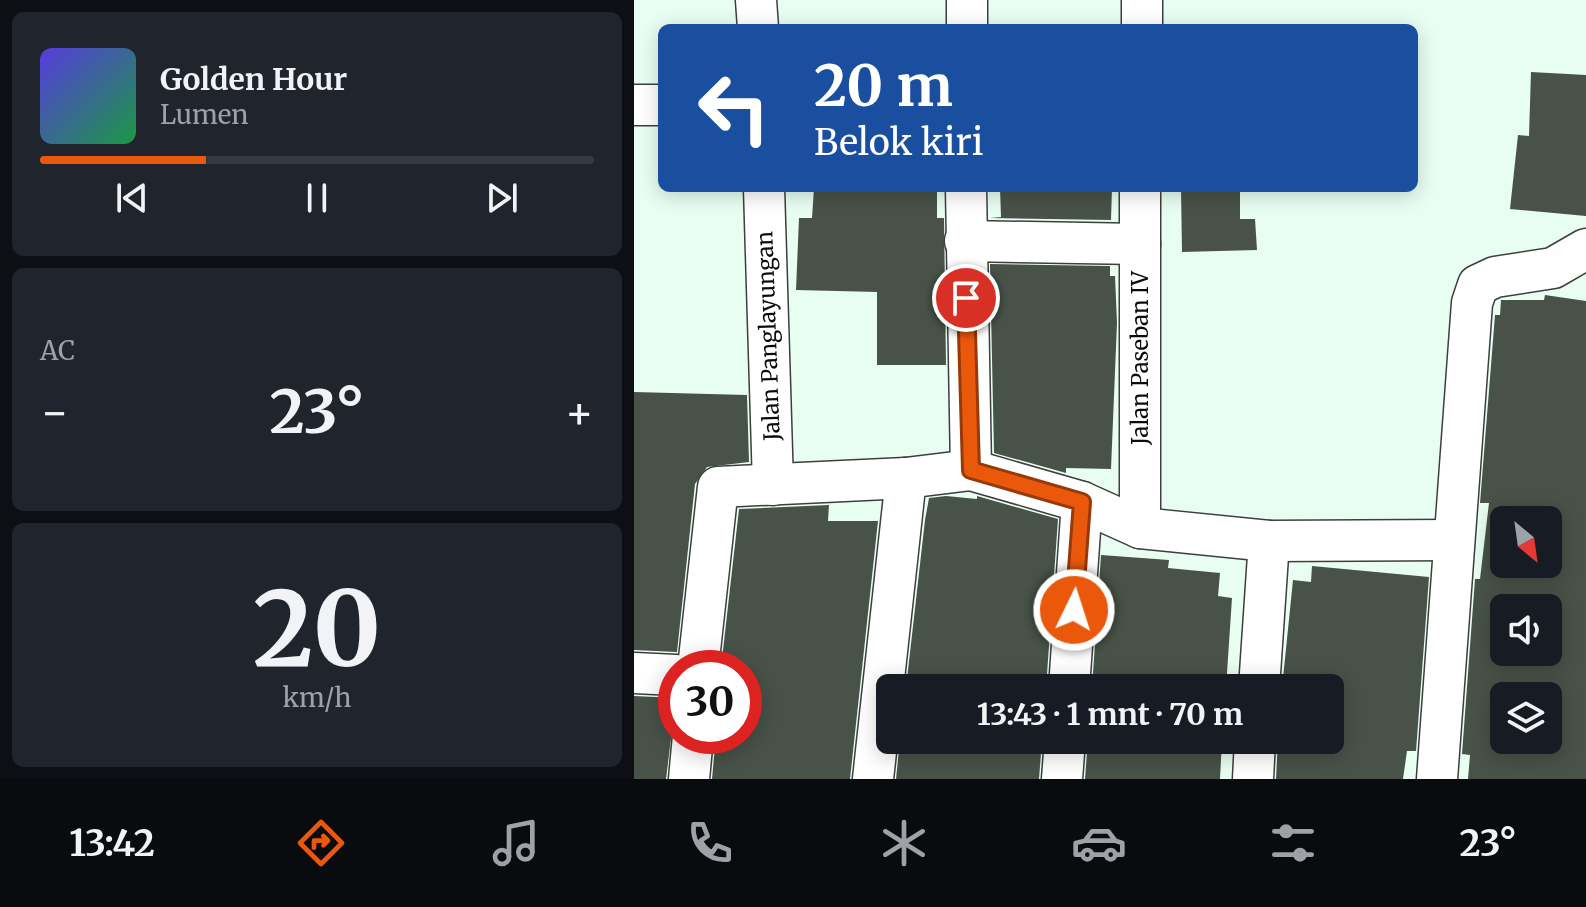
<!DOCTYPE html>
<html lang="id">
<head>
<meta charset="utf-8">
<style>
  :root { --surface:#171b24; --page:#20242c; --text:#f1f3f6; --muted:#9ea1a6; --line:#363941; --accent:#ea580c }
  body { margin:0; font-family:Merriweather,serif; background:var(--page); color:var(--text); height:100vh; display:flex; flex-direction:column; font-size:30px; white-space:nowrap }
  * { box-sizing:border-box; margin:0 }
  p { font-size:26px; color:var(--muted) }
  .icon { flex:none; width:44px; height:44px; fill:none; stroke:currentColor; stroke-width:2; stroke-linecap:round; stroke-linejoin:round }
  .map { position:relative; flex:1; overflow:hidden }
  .sheet { display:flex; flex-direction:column; gap:12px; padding:12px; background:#0d0f14; width:634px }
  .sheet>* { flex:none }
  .banner { position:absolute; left:24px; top:24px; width:760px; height:168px; border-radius:12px; box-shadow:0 4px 20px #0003; background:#1a4fa0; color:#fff; overflow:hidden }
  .needle { width:52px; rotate:151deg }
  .tools { position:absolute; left:856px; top:506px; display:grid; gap:16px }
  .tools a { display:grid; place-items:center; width:72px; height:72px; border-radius:12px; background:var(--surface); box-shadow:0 4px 20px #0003; font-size:40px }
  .speed { position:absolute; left:24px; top:650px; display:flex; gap:16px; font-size:40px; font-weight:700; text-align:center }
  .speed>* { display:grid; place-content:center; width:104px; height:104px; border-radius:50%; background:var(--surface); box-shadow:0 4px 20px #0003; line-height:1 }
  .speed .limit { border:12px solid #d22; background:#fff; color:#111 }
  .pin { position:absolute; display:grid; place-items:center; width:68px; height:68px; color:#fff; margin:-34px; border:4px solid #fff; border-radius:50%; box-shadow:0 2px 8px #0007 }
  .me { position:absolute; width:88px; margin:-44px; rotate:4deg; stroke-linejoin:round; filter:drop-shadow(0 0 6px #0008) }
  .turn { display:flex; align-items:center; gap:28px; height:168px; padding:0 24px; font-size:36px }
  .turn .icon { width:104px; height:104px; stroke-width:2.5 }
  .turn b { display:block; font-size:56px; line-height:68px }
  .big { font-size:60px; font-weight:700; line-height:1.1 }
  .sheet .card { flex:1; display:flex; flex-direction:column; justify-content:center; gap:12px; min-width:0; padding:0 28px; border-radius:12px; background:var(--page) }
  .sheet .dial { align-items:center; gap:0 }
  .dial b { font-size:104px; line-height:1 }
  .song { display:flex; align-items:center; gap:24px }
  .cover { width:96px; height:96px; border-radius:12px; background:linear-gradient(135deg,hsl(250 70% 55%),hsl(140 70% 35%)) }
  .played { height:8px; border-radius:4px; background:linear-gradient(90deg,var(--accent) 30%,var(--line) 30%) }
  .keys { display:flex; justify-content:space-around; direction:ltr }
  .heat { display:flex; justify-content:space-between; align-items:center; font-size:44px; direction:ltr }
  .trip { position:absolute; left:242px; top:674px; width:468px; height:80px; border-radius:12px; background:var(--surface); box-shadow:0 4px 20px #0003; font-weight:700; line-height:80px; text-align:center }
  .menu { display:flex; height:128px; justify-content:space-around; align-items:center; background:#090b0e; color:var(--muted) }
  .menu .icon { width:56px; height:56px }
  .menu .selected { color:var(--accent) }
  .menu b { font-size:36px; color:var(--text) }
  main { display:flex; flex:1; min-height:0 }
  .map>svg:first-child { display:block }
</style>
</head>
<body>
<main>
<section class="sheet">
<div class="card">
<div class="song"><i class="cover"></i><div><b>Golden Hour</b><p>Lumen</p></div></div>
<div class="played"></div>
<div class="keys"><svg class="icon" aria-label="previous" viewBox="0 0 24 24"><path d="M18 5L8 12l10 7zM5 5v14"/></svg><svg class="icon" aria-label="pause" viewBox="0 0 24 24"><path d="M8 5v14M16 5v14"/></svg><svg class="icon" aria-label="next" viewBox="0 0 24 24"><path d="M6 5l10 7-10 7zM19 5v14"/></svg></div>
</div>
<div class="card"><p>AC</p>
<div class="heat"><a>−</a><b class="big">23°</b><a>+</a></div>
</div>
<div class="card dial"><b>20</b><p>km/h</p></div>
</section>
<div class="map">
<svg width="952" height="779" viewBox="0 0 952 779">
  <rect width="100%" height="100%" fill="#e9fef2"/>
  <g fill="#485248" fill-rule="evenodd">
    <path d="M 897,72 L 952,75 L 952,216 L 876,209 L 884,135 L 895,136 Z"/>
    <path d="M 180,188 L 303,188 L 303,218 L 310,218 L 312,365 L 243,365 L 243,292 L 162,290 L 165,218 L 178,218 Z"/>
    <path d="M 366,188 L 478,188 L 477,220 L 356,218 L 367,217 Z"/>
    <path d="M 547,188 L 606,188 L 606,219 L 621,219 L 623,250 L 548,252 Z"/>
    <path d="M 356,264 L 476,266 L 476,276 L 481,276 L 483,323 L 477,469 L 432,468 L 432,473 L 360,453 Z"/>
    <path d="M 911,295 L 952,301 L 952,779 L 834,779 L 836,755 L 828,754 L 841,579 L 846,579 L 855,503 L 846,503 L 861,315 L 866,315 L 867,300 L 910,300 ZM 870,520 L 914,520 L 914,564 L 870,564 ZM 870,608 L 914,608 L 914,652 L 870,652 ZM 870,696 L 914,696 L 914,740 L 870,740 Z"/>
    <path d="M 0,392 L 113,395 L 115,462 L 73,467 L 61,484 L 43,652 L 0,650 Z"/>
    <path d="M 312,496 L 343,499 L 343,496 L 424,519 L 412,688 L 272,688 L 291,520 L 295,498 Z"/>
    <path d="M 195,505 L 194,521 L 244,521 L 216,779 L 78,779 L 82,736 L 110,736 L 110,668 L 87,668 L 105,509 Z"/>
    <path d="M 467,555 L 535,560 L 534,568 L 586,573 L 584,596 L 598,598 L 592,688 L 458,688 Z"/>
    <path d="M 678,566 L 795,577 L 782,751 L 773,751 L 769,779 L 642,779 L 644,740 L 696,740 L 696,688 L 648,688 L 659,580 L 677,582 Z"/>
    <path d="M 0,696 L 42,698 L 32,779 L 0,779 Z"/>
    <path d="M 266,740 L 408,740 L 405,779 L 262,779 Z"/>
    <path d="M 454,740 L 588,740 L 586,779 L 451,779 Z"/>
  </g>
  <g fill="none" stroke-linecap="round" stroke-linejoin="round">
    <g stroke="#3e3e3e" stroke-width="43">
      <g id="street">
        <path d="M 122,0 L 124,28"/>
        <path d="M 333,28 L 333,0"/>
        <path d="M 508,28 L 508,0"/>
        <path d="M 0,105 L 28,105"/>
        <path d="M 130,188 L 139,485"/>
        <path d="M 332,188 L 337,470"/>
        <path d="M 331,241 L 506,244"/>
        <path d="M 506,528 L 506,188"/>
        <path d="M 64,668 L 84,487 L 272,478 L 337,470 L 448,502 L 506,528 L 635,541 L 819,540"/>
        <path d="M 0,673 L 42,675"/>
        <path d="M 435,688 L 448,502"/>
        <path d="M 625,688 L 635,541"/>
        <path d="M 55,779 L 59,736"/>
        <path d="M 239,779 L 272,478"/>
        <path d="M 428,779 L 431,740"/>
        <path d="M 619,779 L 621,740"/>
        <path d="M 803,779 L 838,303 L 844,285 L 861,277 L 919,268 L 952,249"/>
      </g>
    </g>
    <use href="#street" stroke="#fff" stroke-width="40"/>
  </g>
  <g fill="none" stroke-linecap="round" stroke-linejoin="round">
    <g stroke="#983908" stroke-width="20">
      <path id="route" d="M 332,298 L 337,470 L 448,502 L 440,610"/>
    </g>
    <use href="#route" stroke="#ea580c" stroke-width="14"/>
  </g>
  <g text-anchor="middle" stroke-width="8" stroke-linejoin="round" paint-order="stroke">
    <g font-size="22" fill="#0b0b0b" stroke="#fff">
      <text transform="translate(134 336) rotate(-92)" y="8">Jalan Panglayungan</text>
      <text transform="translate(506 358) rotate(-90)" y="8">Jalan Paseban IV</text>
    </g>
  </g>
</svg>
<div class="tools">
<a><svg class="needle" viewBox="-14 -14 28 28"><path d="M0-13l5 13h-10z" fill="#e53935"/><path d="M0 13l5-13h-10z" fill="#9ea1a6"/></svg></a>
<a><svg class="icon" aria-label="sound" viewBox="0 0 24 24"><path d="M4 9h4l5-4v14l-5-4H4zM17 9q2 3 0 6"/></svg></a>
<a><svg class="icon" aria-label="layers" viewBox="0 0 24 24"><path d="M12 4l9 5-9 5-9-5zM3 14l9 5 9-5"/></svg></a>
</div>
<div class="speed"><div class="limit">30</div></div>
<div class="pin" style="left:332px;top:298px;background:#d93025"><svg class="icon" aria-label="arrive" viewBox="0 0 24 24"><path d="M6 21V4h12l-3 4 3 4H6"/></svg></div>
<svg class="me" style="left:440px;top:610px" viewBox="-20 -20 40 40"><circle r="17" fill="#ea580c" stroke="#fff" stroke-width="3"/><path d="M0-11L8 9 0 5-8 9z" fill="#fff"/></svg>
<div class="trip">13:43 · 1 mnt · 70 m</div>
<div class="banner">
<div class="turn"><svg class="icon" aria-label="left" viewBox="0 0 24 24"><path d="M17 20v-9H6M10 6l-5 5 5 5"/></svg><div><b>20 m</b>Belok kiri</div></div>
</div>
</div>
</main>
<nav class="menu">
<b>13:42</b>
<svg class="icon selected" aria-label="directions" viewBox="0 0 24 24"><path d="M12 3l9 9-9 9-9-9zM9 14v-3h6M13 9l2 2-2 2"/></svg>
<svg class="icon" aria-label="music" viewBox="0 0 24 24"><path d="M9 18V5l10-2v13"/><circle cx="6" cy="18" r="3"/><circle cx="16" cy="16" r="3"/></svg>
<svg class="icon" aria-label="phone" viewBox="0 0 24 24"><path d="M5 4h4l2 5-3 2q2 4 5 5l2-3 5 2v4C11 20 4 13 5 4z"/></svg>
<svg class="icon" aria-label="climate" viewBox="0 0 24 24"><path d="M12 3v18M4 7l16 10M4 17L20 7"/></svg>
<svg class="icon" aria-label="car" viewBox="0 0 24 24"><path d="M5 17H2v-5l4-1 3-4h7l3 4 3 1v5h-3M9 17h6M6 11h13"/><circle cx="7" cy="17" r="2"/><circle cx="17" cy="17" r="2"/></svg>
<svg class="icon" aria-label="filters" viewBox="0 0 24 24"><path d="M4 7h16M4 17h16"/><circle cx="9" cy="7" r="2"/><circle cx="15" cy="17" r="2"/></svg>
<b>23°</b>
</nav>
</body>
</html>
